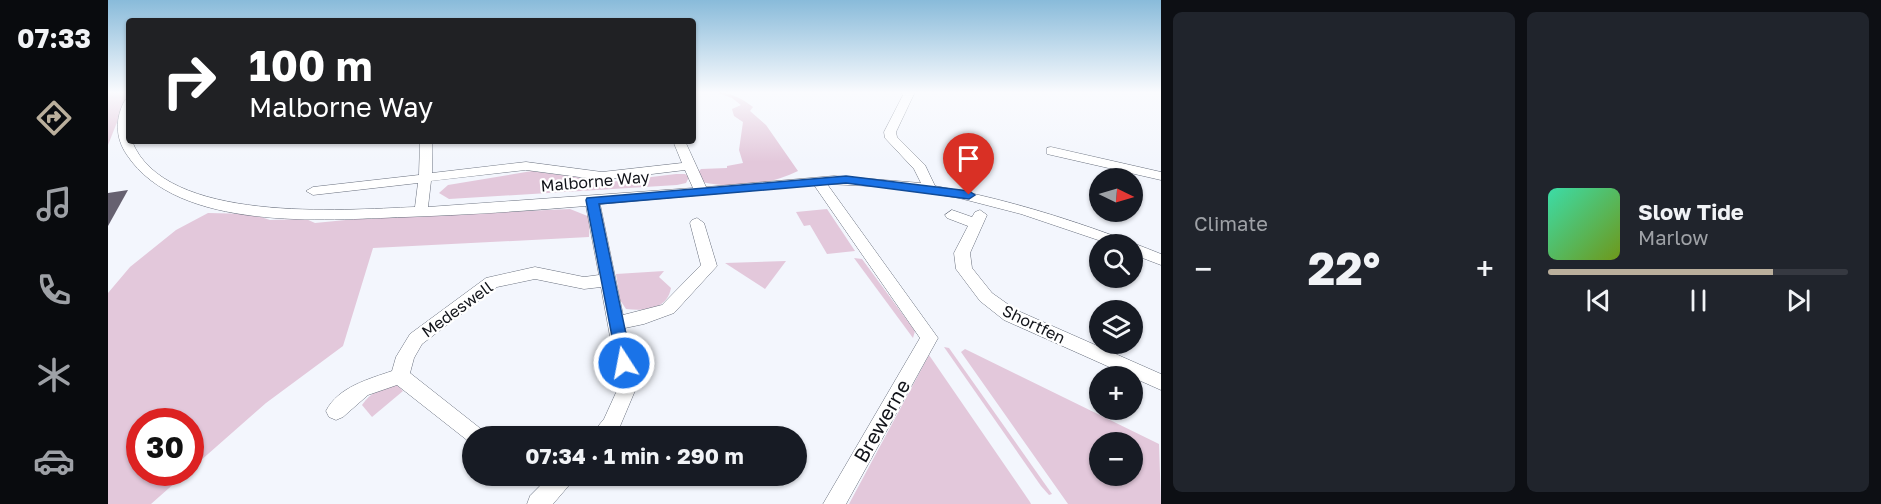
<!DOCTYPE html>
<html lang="en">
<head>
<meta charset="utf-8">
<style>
  :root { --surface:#171b24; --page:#20242c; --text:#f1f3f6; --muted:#9ea1a6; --line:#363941; --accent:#baaf9c }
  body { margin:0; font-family:"Golos Text",sans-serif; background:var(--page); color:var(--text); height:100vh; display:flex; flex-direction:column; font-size:22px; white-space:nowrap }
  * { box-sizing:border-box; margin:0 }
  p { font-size:20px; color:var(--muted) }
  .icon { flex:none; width:33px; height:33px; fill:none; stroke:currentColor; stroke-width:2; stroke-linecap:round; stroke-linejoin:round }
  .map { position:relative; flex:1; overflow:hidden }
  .side { display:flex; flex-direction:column; gap:12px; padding:12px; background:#0d0f14; width:720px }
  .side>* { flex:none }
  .top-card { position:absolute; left:18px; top:18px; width:570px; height:126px; border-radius:6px; box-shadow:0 2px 4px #0004; background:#202124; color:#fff; overflow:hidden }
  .needle { width:39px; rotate:95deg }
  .tools { position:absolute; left:981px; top:168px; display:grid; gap:12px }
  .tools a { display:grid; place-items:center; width:54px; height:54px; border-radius:50%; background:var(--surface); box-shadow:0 2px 4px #0004; font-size:30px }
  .speed { position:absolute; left:18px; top:408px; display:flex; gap:12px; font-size:30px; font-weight:700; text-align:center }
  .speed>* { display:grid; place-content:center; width:78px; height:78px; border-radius:50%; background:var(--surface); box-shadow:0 2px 4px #0004; line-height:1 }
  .speed .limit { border:9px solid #d22; background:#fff; color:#111 }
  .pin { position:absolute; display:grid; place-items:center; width:51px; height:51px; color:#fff; margin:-62px -26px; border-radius:50% 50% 50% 0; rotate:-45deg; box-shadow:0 0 6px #0007 }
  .pin .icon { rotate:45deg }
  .me { position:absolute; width:66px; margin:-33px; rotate:349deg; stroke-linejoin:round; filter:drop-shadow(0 0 4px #0008) }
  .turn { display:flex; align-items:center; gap:21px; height:126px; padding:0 24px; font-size:27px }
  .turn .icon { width:78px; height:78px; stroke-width:2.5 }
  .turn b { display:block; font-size:42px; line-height:51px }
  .big { font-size:45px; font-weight:700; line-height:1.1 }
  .side .widget { flex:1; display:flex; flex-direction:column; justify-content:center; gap:9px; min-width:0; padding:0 21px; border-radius:9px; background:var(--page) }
  .song { display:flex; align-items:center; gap:18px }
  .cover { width:72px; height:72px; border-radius:9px; background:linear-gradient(135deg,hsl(160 70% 55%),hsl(80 70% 35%)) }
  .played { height:6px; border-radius:3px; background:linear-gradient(90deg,var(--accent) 75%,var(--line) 75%) }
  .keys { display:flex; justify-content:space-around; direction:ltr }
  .heat { display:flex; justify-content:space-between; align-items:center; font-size:33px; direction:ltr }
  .side .tiles { flex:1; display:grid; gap:12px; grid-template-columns:repeat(2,1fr) }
  .trip { position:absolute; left:354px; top:426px; width:345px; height:60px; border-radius:30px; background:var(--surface); box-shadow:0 2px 4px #0004; font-weight:700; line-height:60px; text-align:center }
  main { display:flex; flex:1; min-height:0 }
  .tab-bar { display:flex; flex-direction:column; width:108px; justify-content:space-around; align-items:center; background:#090b0e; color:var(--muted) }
  .tab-bar .icon { width:42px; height:42px }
  .tab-bar .on { color:var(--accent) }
  .tab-bar b { font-size:27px; color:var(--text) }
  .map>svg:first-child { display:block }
</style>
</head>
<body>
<main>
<nav class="tab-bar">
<b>07:33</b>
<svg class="icon on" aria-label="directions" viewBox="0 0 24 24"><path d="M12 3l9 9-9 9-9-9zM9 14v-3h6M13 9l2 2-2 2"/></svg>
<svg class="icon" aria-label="music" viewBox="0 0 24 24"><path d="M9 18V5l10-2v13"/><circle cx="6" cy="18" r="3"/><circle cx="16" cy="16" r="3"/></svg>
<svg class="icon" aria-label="phone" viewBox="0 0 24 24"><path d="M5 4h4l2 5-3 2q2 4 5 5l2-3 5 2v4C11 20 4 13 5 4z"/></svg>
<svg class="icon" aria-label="climate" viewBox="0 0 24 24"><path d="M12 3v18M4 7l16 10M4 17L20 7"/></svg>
<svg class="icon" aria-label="car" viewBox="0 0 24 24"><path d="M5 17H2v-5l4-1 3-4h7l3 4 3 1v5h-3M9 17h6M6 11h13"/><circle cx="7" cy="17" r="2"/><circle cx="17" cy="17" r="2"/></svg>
</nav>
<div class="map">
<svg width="1053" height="504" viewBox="0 0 1053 504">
  <rect width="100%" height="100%" fill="#f3f6fd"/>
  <g fill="#e3c8db" fill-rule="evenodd">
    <path d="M 0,92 L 21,92 L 0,145 Z"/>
    <path d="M 607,92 C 622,92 633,98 645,107 L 642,111 L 658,125 L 690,171 C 662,185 624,189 594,182 L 589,173 L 593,169 L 619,168 L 619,166 L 635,163 L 631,150 L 635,122 L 626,116 L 624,109 L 633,105 L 624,98 Z"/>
    <path d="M 424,171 L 502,182 L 568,174 L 577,174 L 581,177 L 578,183 L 569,185 L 341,199 L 331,193 L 340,185 Z"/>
    <path d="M 462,209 L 482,217 L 481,237 L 265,248 L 235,346 L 158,403 L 83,469 L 82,422 L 32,422 L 32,472 L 78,473 L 43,504 L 0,504 L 0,293 L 22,267 L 68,230 L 100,213 L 144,214 L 162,220 L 198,219 L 207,223 L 258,218 Z"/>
    <path d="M 719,209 L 747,251 L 719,254 L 702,225 L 696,226 L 688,212 Z"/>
    <path d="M 746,258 L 754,259 L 807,331 L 805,338 Z"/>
    <path d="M 678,261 L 657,289 L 617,263 Z"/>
    <path d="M 556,271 L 551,277 L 563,288 C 559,310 537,311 518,309 L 512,300 L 508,274 Z"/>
    <path d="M 836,347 L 841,348 L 944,494 L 941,495 L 933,486 Z"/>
    <path d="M 857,349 L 1051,444 L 1053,504 L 960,504 L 853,352 ZM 992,442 L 1024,442 L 1024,476 L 992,476 Z"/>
    <path d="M 821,355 L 922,502 L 923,504 L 741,504 Z"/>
    <path d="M 288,383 L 295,391 L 264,417 L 254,405 C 263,392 273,388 288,383 Z"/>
  </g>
  <path fill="#666170" d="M 20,190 L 0,226 L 0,193 Z"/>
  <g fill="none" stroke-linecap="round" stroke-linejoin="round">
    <g stroke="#686f7d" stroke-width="1">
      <g id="minor">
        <path d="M 793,92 L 805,92 L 806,94 L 788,132 L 789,137 L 817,165 L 827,186 C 905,200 981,225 1053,254 L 1053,265 L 1024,254 L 1024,244 L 1002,244 L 913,214 L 851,198 L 783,187 L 719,184 L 830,338 L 738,504 L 715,504 L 812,338 L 706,185 L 492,204 L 515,315 L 554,305 L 593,265 L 582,223 L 584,220 L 589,218 L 596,223 L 609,266 L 566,313 L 536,324 L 517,328 L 529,386 L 510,431 L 505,436 L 482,436 L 496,419 L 511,386 L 493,287 L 476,289 L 427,279 L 389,287 L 314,344 L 306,358 L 302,373 L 373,429 L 375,436 L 364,436 L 364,444 L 289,385 L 260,395 L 235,417 L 228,420 L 221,417 L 218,411 C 230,387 261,379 284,371 L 288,357 L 302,334 L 378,278 L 427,267 L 476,277 L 491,275 L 478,206 C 418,211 357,215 297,217 C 216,220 70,232 19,155 C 7,138 7,118 17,100 L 21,99 L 21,141 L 24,141 C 56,224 235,210 307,207 L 310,183 L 205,195 L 198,191 L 205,187 L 311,175 L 312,141 L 324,141 L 324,173 L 418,162 L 494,172 L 574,163 L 565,141 L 577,141 L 598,187 L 726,176 L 813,183 L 806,169 L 777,138 L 776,132 L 795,95 ZM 418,170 L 494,180 L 577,170 L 585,188 L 320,207 L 323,181 Z"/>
        <path d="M 943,147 L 1053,172 L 1053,180 L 939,154 L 939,148 Z"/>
        <path d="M 844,210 L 864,217 L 867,212 L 872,210 L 879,215 L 862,253 L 864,268 L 884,293 L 908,310 L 1053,374 L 1053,390 L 896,320 L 872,301 L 848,269 L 846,253 L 860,226 L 839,218 L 837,215 Z"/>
        <path d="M 442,476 L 466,476 L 463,483 L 445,504 L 419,504 L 422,496 Z"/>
      </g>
    </g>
    <use href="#minor" fill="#fff" fill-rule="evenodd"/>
  </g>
  <linearGradient id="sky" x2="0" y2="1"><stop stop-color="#89bbda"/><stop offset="0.57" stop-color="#fafbfe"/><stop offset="1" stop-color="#fafbfe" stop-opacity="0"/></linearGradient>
  <rect width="1053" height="162" fill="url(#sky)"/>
  <path fill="#1a73e8" stroke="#114b97" stroke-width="1.5" d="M 738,176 L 861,191 L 867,195 L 861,199 L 738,183 L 491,204 L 524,363 L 522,368 L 510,368 L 478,200 L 479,198 Z"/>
  <g text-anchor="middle" stroke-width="4.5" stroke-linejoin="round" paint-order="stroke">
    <g font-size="16" fill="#111319" stroke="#fff">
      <text transform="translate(487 181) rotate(-5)" y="6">Malborne Way</text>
      <text transform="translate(349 309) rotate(-36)" y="6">Medeswell</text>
      <text transform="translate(926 324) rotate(26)" y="6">Shortfen</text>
    </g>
    <g font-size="20" fill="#111319" stroke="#fff">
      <text transform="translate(774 421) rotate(-60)" y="7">Brewerne</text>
    </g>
  </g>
</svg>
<div class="tools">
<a><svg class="needle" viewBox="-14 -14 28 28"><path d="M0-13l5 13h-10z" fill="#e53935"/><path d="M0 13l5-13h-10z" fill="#9ea1a6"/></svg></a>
<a><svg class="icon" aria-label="search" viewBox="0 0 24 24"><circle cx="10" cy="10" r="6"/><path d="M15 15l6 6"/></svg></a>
<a><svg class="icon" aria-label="layers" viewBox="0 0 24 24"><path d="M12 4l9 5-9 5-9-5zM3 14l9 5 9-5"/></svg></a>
<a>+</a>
<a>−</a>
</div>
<div class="speed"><div class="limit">30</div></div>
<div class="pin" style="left:861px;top:195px;background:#d93025"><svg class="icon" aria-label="arrive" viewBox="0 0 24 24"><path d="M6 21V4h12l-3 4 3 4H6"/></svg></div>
<svg class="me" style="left:516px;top:363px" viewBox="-20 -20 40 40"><circle r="17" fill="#1a73e8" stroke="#fff" stroke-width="3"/><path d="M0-11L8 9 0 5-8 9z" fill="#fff"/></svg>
<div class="trip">07:34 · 1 min · 290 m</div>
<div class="top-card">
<div class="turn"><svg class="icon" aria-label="right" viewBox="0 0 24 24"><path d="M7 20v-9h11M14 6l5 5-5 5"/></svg><div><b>100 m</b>Malborne Way</div></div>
</div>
</div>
<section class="side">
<div class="tiles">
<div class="widget"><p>Climate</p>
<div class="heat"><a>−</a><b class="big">22°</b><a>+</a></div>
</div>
<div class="widget">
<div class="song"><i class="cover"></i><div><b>Slow Tide</b><p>Marlow</p></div></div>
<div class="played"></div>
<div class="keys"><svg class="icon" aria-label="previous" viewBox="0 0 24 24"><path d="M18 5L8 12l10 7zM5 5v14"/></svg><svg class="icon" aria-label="pause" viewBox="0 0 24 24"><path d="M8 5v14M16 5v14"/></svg><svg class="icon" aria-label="next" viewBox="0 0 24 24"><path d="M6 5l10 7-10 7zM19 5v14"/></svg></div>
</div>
</div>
</section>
</main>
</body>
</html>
